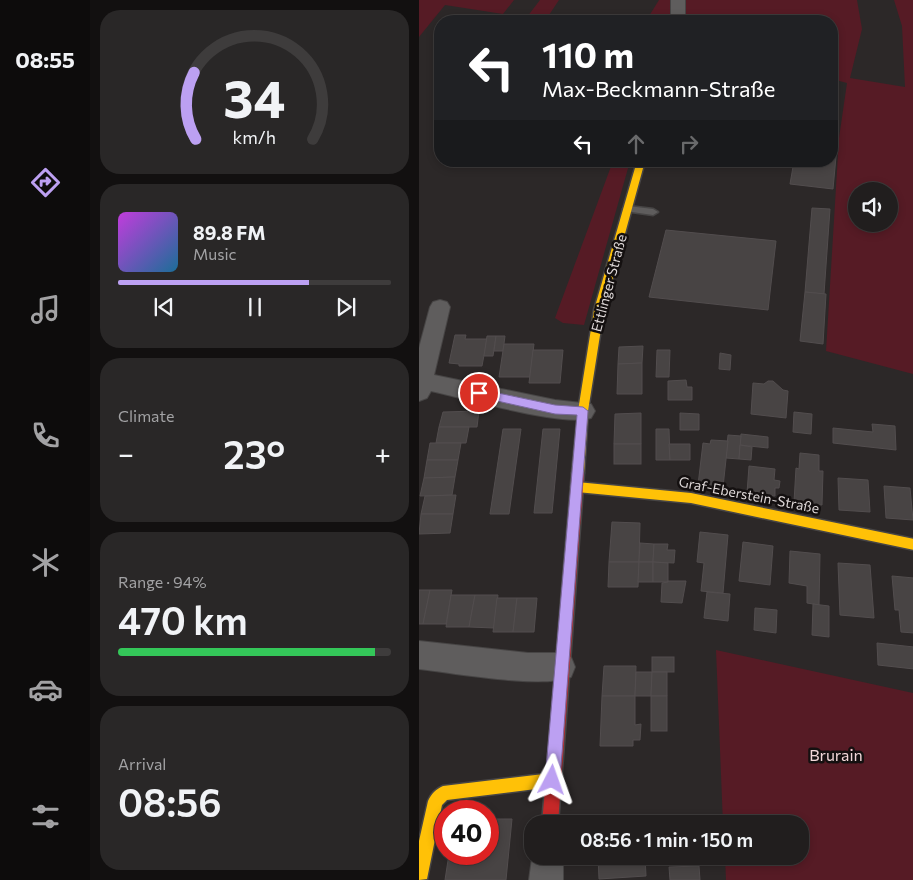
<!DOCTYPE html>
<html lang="en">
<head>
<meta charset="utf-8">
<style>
  :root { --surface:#211e1e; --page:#292727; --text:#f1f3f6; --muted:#a2a2a4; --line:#3e3c3c; --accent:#bca0f2 }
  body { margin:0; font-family:Commissioner,sans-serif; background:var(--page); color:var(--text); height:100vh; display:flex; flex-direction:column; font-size:19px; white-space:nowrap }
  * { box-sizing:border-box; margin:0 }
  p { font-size:16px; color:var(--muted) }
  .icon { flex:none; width:28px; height:28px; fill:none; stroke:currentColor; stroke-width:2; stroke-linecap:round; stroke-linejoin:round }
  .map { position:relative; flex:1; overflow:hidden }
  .sheet { display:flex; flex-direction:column; gap:10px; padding:10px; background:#121010; width:329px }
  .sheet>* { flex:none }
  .guide { position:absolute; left:15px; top:15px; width:404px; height:152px; border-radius:20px; box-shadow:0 2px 8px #0003,0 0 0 1px var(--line); background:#202124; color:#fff; overflow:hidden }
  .fabs { position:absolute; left:429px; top:182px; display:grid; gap:10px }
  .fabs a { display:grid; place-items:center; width:50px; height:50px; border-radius:50%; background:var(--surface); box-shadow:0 2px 8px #0003,0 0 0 1px var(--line); font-size:25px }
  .speed { position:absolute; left:15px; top:800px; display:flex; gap:10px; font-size:25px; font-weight:700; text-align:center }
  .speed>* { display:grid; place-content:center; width:65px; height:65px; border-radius:50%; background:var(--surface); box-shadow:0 2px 8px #0003,0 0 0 1px var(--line); line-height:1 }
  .speed .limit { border:8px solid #d22; background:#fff; color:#111 }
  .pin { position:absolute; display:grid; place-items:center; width:42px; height:42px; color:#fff; margin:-21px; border:2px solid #fff; border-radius:50%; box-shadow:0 1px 5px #0007 }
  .me { position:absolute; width:55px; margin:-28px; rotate:4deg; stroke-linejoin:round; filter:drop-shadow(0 0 4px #0008) }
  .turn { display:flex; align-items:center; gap:18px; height:105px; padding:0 25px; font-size:22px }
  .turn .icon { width:65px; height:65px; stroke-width:2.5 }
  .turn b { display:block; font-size:35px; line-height:42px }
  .lanes { display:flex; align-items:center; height:48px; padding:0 25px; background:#0003; justify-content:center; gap:25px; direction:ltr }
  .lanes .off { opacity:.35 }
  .big { font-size:38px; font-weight:600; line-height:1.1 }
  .sheet .card { flex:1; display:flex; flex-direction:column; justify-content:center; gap:8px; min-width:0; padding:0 18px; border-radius:20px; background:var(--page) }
  .sheet .dial { align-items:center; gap:0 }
  .dial svg { height:130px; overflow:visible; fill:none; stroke:var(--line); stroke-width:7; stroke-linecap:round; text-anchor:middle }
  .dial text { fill:var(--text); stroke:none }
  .song { display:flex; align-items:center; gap:15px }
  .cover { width:60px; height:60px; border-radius:8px; background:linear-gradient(135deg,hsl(290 70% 55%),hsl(200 70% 35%)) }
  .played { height:5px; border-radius:2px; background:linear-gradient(90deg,var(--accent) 70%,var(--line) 70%) }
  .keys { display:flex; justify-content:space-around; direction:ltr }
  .heat { display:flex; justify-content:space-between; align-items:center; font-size:28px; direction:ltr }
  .charge { height:8px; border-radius:4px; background:linear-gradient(90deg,#34c759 94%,var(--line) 0) }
  .trip { position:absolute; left:105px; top:815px; width:285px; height:50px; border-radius:20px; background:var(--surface); box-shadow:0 2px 8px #0003,0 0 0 1px var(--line); font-weight:600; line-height:50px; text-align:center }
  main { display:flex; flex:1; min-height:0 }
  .tabs { display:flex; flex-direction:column; width:90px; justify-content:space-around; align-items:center; background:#0d0c0c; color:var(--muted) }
  .tabs .icon { width:35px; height:35px }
  .tabs .selected { color:var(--accent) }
  .tabs b { font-size:22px; color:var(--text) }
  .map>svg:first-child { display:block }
</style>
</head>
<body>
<main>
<nav class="tabs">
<b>08:55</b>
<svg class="icon selected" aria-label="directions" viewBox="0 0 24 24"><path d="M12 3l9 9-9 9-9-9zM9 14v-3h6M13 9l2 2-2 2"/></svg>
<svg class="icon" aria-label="music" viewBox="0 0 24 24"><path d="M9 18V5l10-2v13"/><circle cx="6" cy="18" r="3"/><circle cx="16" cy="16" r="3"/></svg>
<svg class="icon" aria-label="phone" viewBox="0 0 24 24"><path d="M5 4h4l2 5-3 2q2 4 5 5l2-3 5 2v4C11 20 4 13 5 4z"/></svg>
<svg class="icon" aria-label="climate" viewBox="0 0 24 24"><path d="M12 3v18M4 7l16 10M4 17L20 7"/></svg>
<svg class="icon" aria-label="car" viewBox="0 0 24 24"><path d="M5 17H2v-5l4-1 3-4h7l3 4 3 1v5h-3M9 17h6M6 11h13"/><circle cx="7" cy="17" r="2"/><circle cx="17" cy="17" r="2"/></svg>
<svg class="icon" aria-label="filters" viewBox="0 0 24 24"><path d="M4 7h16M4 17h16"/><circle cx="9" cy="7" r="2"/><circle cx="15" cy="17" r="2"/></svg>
</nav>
<section class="sheet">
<div class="card dial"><svg viewBox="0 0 100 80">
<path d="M14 69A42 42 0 1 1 86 69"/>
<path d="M14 69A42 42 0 0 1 13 28" stroke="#bca0f2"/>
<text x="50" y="56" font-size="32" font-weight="700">34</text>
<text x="50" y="72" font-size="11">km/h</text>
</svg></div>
<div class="card">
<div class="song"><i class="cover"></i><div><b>89.8 FM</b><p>Music</p></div></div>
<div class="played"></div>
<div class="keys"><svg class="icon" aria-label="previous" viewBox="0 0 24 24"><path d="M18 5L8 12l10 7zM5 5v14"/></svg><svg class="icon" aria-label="pause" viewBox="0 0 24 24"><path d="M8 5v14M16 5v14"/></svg><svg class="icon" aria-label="next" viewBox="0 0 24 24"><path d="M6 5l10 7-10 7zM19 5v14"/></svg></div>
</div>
<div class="card"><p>Climate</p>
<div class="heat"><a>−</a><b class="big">23°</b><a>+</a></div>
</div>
<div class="card"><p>Range · 94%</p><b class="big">470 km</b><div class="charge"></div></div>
<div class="card"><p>Arrival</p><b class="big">08:56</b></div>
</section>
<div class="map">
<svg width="495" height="880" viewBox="0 0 495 880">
  <rect width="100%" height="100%" fill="#2c2828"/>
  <g fill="#561b25" fill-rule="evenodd">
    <path d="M 0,0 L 95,0 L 84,14 L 26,5 L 0,37 Z"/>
    <path d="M 121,0 L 140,0 L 126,21 L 105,21 Z"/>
    <path d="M 240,0 L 251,0 L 254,12 L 253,21 L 227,21 Z"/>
    <path d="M 264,0 L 438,0 L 443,29 L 431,78 L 486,87 L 483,26 L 475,0 L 494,0 L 494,374 L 407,351 L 420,138 L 428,83 L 413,79 L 412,21 L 265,21 L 267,10 ZM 438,191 L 470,191 L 470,224 L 438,224 Z"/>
    <path d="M 194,161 L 211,161 L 165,325 L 144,323 L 136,318 Z"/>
    <path d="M 297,650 L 494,693 L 494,880 L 307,880 L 306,856 L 381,856 L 381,824 L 304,824 Z"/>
  </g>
  <g fill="#484444" stroke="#524d4e">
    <path d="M 412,145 L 418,146 L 414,189 L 371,184 L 375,161 L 412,161 Z"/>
    <path d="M 393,208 L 411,209 L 405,294 L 386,292 Z"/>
    <path d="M 247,230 L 357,241 L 349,310 L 230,297 Z"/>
    <path d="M 386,292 L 407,294 L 404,344 L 381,341 Z"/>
    <path d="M 36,335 L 47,335 L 46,339 L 68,339 L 63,366 L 40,366 L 40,364 L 30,363 Z"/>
    <path d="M 68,336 L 77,336 L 74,356 L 65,356 Z"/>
    <path d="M 77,336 L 86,336 L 84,351 L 75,351 Z"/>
    <path d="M 85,344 L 115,344 L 111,377 L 80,377 Z"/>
    <path d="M 224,346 L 223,363 L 199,364 L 200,347 Z"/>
    <path d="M 114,350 L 144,350 L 141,383 L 110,383 Z"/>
    <path d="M 238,350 L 251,350 L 250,377 L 237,377 Z"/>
    <path d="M 301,353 L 312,355 L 311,370 L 300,369 Z"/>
    <path d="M 223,363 L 223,394 L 198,394 L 199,364 Z"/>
    <path d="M 267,380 L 268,387 L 273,387 L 273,400 L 249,400 L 249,381 Z"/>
    <path d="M 349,381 L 354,381 L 364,390 L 369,391 L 367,418 L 332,414 L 334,383 L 345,384 Z"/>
    <path d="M 60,411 L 58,427 L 20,427 L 24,412 Z"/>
    <path d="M 375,412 L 393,414 L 392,434 L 374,432 Z"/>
    <path d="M 222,413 L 222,444 L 195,444 L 196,414 Z"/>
    <path d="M 261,413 L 280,414 L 280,430 L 261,430 Z"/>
    <path d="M 453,424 L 476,426 L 477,450 L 414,443 L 414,428 L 454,432 Z"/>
    <path d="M 20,427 L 50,427 L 47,443 L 17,443 Z"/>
    <path d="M 84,429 L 102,429 L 90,514 L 71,514 Z"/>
    <path d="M 124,429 L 141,429 L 133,513 L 115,513 Z"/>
    <path d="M 237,429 L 250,429 L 251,460 L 237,460 Z"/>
    <path d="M 322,434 L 349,437 L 349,448 L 321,445 Z"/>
    <path d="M 309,435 L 322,436 L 320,459 L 307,458 Z"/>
    <path d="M 292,440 L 309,441 L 304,487 L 279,485 L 284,443 L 291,444 Z"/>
    <path d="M 11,443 L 42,443 L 39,460 L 8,460 Z"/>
    <rect x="195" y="444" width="27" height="20"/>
    <path d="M 250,444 L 271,444 L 271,460 L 251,460 Z"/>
    <path d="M 321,445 L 333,447 L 332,460 L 320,459 Z"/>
    <path d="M 381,453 L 400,455 L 400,471 L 404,471 L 403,505 L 375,502 L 377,468 L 380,469 Z"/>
    <path d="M 8,460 L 39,460 L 36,477 L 5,478 Z"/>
    <path d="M 330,466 L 356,469 L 355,480 L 361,481 L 360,488 L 356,488 L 356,496 L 328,493 Z"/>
    <path d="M 36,477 L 33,495 L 1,496 L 5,478 Z"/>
    <path d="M 419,478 L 449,480 L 451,512 L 420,510 Z"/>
    <path d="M 465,486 L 491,488 L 494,520 L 467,518 Z"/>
    <path d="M 37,495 L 34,514 L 2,514 L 6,496 Z"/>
    <path d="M 2,514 L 34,514 L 31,533 L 0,534 Z"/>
    <path d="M 193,522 L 221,523 L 220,562 L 190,562 Z"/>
    <path d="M 281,532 L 309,535 L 304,593 L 282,591 L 285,563 L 278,562 Z"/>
    <path d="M 324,542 L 354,546 L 351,585 L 320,581 Z"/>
    <path d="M 221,543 L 235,544 L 234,562 L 220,562 Z"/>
    <path d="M 235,544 L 249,544 L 248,550 L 256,550 L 255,563 L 234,562 Z"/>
    <path d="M 371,551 L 401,554 L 400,605 L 388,603 L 388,586 L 370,583 Z"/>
    <path d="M 190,562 L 220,562 L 219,587 L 189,587 Z"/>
    <path d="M 220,562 L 234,562 L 234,582 L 219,582 Z"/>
    <path d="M 234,562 L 249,563 L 249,582 L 234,582 Z"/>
    <path d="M 419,563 L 451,565 L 455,618 L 421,615 Z"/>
    <path d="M 473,576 L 495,578 L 495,633 L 482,632 L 480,610 L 476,610 Z"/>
    <path d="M 249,581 L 267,581 L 263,603 L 242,602 L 243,583 L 249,582 Z"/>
    <path d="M 0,590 L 11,590 L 4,624 L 0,624 Z"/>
    <path d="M 11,590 L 33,590 L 27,624 L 4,624 Z"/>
    <path d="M 288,592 L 311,594 L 309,621 L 285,618 Z"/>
    <path d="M 32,595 L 56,595 L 50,627 L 27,627 Z"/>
    <path d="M 56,595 L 79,595 L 75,628 L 50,627 Z"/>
    <path d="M 78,598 L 98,598 L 94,632 L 74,632 Z"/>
    <path d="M 98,598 L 118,598 L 115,632 L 94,632 Z"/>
    <path d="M 394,604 L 410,606 L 410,637 L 393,635 Z"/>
    <path d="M 336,608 L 358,610 L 357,633 L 335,630 Z"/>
    <path d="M 458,643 L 495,647 L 495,669 L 459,665 Z"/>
    <rect x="233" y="657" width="22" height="15"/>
    <path d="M 185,666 L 217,666 L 216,696 L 183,696 Z"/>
    <path d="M 217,672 L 233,672 L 232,696 L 216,696 Z"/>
    <path d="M 233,672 L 248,672 L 248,696 L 232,696 Z"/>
    <path d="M 183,696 L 216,696 L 216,725 L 222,724 L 221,740 L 214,740 L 214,746 L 181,746 Z"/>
    <rect x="232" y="696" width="16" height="35"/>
    <path d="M 69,819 L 93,819 L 87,880 L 26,880 L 30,854 L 69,854 Z"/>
    <path d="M 204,821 L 204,824 L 179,824 L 179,822 Z"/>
    <path d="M 179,856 L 226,856 L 227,876 L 180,879 Z"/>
    <path d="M 280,866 L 281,880 L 251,880 L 250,867 Z"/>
  </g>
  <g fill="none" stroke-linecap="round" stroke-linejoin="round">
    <g stroke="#474545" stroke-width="3">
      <path id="lane" d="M 209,206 L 234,209 L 239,212 L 234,215 L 206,211 L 204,209 Z"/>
    </g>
    <g stroke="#474545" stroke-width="2">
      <g id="street">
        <rect x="252" y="0" width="14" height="21"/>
        <path d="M 21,300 L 28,302 L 31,307 L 15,375 L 136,400 L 172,404 L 176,411 L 172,418 C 144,427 45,398 12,391 L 8,398 L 0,401 L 0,348 L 11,307 L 14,302 Z"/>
        <path d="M 0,641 L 109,653 L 142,653 L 152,657 L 156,667 L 152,677 C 122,689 36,673 0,669 Z"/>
        <path d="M 114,851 L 114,856 L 144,856 L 144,880 L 110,880 Z"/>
      </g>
    </g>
    <g stroke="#474545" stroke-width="3">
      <g id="slow">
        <path d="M 218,161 L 226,161 L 185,310 L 169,411 L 165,473 L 163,476 L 159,478 L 155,476 L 153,473 L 159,411 L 175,310 Z"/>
        <path d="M 158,482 L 272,493 L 495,539 L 495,550 L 272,503 L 158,492 L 154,491 L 152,487 L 154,483 Z"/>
        <path d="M 133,773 L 138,775 L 140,780 L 138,785 L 133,787 L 28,800 L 23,805 L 8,879 L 0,880 L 0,841 L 9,801 C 12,794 17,789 24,786 Z"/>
      </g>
    </g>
    <g stroke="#474545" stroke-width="3">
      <path id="jam" d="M 159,468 L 163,470 L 165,473 L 139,824 L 123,824 L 153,473 L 155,470 Z"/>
    </g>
    <use href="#lane" fill="#5f5d5d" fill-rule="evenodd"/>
    <use href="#street" fill="#5f5d5d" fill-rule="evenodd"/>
    <use href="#slow" fill="#ffc107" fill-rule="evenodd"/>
    <use href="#jam" fill="#c62828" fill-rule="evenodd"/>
  </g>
  <path fill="#bca0f2" stroke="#7a689d" d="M 60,389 L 136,405 L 164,407 L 169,411 L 141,780 L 139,786 L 133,788 L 128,786 L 126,780 L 158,415 L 136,414 L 56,396 L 54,393 Z"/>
  <g text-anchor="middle" stroke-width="5" stroke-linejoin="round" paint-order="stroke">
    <g font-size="14" fill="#ddd7d7" stroke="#141010">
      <text transform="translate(190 283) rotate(-75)" y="5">Ettlinger Straße</text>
      <text transform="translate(330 495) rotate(11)" y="5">Graf-Eberstein-Straße</text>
    </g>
    <g font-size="16" fill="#f2d7d9" stroke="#141010">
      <text x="417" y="761">Brurain</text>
    </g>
  </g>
</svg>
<div class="fabs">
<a><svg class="icon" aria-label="sound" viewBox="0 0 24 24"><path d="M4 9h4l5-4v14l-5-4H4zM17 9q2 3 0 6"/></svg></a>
</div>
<div class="speed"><div class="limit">40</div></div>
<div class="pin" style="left:60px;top:393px;background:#d93025"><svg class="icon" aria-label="arrive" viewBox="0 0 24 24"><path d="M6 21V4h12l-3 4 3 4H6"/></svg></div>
<svg class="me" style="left:133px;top:780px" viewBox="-20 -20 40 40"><path d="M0-17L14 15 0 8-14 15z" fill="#bca0f2" stroke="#fff" stroke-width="4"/></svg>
<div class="trip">08:56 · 1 min · 150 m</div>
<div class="guide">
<div class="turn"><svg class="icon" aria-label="left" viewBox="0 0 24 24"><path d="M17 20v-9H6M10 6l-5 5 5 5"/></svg><div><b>110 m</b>Max-Beckmann-Straße</div></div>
<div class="lanes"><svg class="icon" aria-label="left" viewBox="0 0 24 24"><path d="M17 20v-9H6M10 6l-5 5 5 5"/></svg><svg class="icon off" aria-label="ahead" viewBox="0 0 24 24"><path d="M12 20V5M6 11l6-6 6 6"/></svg><svg class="icon off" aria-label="right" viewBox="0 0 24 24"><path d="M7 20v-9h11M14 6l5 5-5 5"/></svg></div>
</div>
</div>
</main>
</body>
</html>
